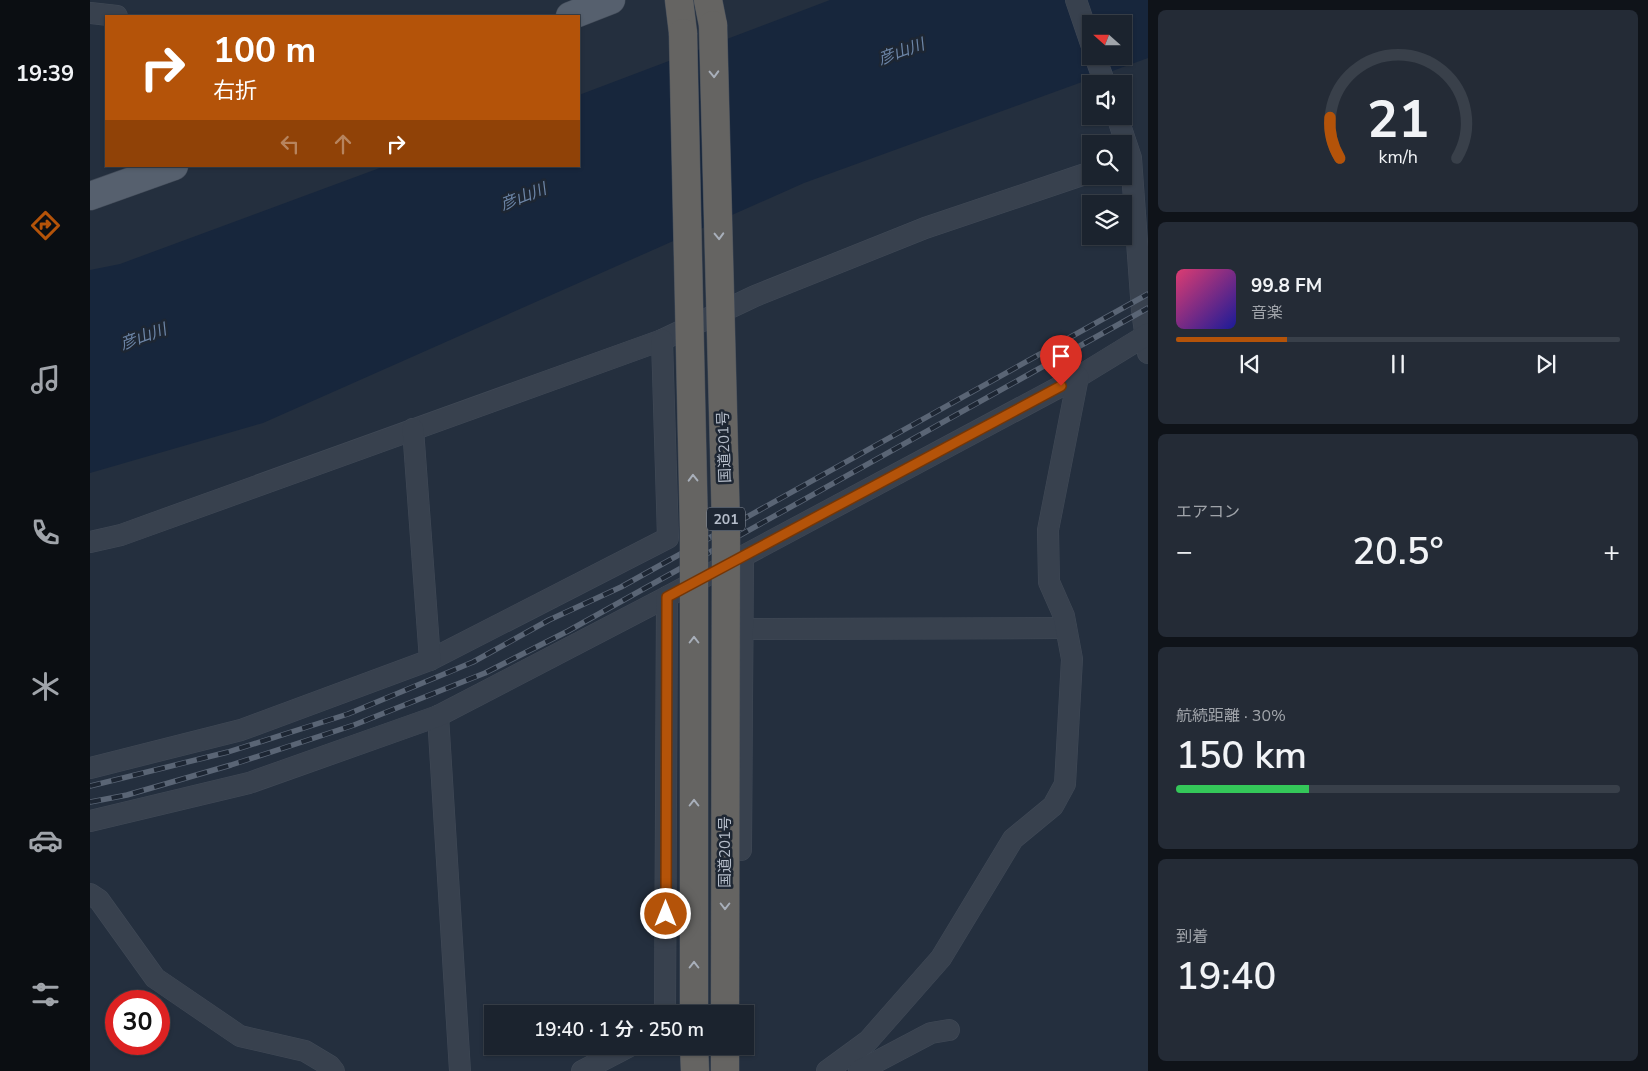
<!DOCTYPE html>
<html lang="ja">
<head>
<meta charset="utf-8">
<style>
  :root { --surface:#1b232e; --page:#242b36; --text:#f1f3f6; --muted:#a0a4aa; --line:#39404a; --accent:#b45309 }
  body { margin:0; font-family:"Nunito Sans","Noto Sans JP",sans-serif; background:var(--page); color:var(--text); height:100vh; display:flex; flex-direction:column; font-size:19px; white-space:nowrap }
  * { box-sizing:border-box; margin:0 }
  p { font-size:16px; color:var(--muted) }
  .icon { flex:none; width:28px; height:28px; fill:none; stroke:currentColor; stroke-width:2; stroke-linecap:round; stroke-linejoin:round }
  .map { position:relative; flex:1; overflow:hidden }
  .drawer { display:flex; flex-direction:column; gap:10px; padding:10px; background:#0f1319; width:500px }
  .drawer>* { flex:none }
  .guide { position:absolute; left:15px; top:15px; width:475px; height:152px; border-radius:0px; box-shadow:0 1px 4px #0004,0 0 0 1px var(--line); background:#b45309; color:#fff; overflow:hidden }
  .needle { width:32px; rotate:291deg }
  .controls { position:absolute; left:992px; top:15px; display:grid; gap:10px }
  .controls a { display:grid; place-items:center; width:50px; height:50px; border-radius:0px; background:var(--surface); box-shadow:0 1px 4px #0004,0 0 0 1px var(--line); font-size:25px }
  .speed { position:absolute; left:15px; top:990px; display:flex; gap:10px; font-size:25px; font-weight:700; text-align:center }
  .speed>* { display:grid; place-content:center; width:65px; height:65px; border-radius:50%; background:var(--surface); box-shadow:0 1px 4px #0004,0 0 0 1px var(--line); line-height:1 }
  .speed .limit { border:8px solid #d22; background:#fff; color:#111 }
  .pin { position:absolute; display:grid; place-items:center; width:42px; height:42px; color:#fff; margin:-51px -21px; border-radius:50% 50% 50% 0; rotate:-45deg; box-shadow:0 0 5px #0007 }
  .pin .icon { rotate:45deg }
  .me { position:absolute; width:55px; margin:-28px; rotate:0deg; stroke-linejoin:round; filter:drop-shadow(0 0 4px #0008) }
  .turn { display:flex; align-items:center; gap:18px; height:105px; padding:0 25px; font-size:22px }
  .turn .icon { width:65px; height:65px; stroke-width:2.5 }
  .turn b { display:block; font-size:35px; line-height:42px }
  .lanes { display:flex; align-items:center; height:48px; padding:0 25px; background:#0003; justify-content:center; gap:25px; direction:ltr }
  .lanes .off { opacity:.35 }
  .big { font-size:38px; font-weight:600; line-height:1.1 }
  .drawer .card { flex:1; display:flex; flex-direction:column; justify-content:center; gap:8px; min-width:0; padding:0 18px; border-radius:8px; background:var(--page) }
  .drawer .dial { align-items:center; gap:0 }
  .dial svg { height:130px; overflow:visible; fill:none; stroke:var(--line); stroke-width:7; stroke-linecap:round; text-anchor:middle }
  .dial text { fill:var(--text); stroke:none }
  .song { display:flex; align-items:center; gap:15px }
  .cover { width:60px; height:60px; border-radius:8px; background:linear-gradient(135deg,hsl(340 70% 55%),hsl(240 70% 35%)) }
  .played { height:5px; border-radius:2px; background:linear-gradient(90deg,var(--accent) 25%,var(--line) 25%) }
  .keys { display:flex; justify-content:space-around; direction:ltr }
  .heat { display:flex; justify-content:space-between; align-items:center; font-size:28px; direction:ltr }
  .charge { height:8px; border-radius:4px; background:linear-gradient(90deg,#34c759 30%,var(--line) 0) }
  .trip { position:absolute; left:394px; top:1005px; width:270px; height:50px; border-radius:0px; background:var(--surface); box-shadow:0 1px 4px #0004,0 0 0 1px var(--line); font-weight:600; line-height:50px; text-align:center }
  main { display:flex; flex:1; min-height:0 }
  .tab-bar { display:flex; flex-direction:column; width:90px; justify-content:space-around; align-items:center; background:#0b0e12; color:var(--muted) }
  .tab-bar .icon { width:35px; height:35px }
  .tab-bar .selected { color:var(--accent) }
  .tab-bar b { font-size:22px; color:var(--text) }
  .map>svg:first-child { display:block }
</style>
</head>
<body>
<main>
<nav class="tab-bar">
<b>19:39</b>
<svg class="icon selected" aria-label="directions" viewBox="0 0 24 24"><path d="M12 3l9 9-9 9-9-9zM9 14v-3h6M13 9l2 2-2 2"/></svg>
<svg class="icon" aria-label="music" viewBox="0 0 24 24"><path d="M9 18V5l10-2v13"/><circle cx="6" cy="18" r="3"/><circle cx="16" cy="16" r="3"/></svg>
<svg class="icon" aria-label="phone" viewBox="0 0 24 24"><path d="M5 4h4l2 5-3 2q2 4 5 5l2-3 5 2v4C11 20 4 13 5 4z"/></svg>
<svg class="icon" aria-label="climate" viewBox="0 0 24 24"><path d="M12 3v18M4 7l16 10M4 17L20 7"/></svg>
<svg class="icon" aria-label="car" viewBox="0 0 24 24"><path d="M5 17H2v-5l4-1 3-4h7l3 4 3 1v5h-3M9 17h6M6 11h13"/><circle cx="7" cy="17" r="2"/><circle cx="17" cy="17" r="2"/></svg>
<svg class="icon" aria-label="filters" viewBox="0 0 24 24"><path d="M4 7h16M4 17h16"/><circle cx="9" cy="7" r="2"/><circle cx="15" cy="17" r="2"/></svg>
</nav>
<div class="map">
<svg width="1058" height="1071" viewBox="0 0 1058 1071">
  <rect width="100%" height="100%" fill="#242f3e"/>
  <path fill="#17263c" fill-rule="evenodd" d="M 740,0 L 1058,0 L 1058,58 L 714,183 L 173,423 L 0,473 L 0,270 L 30,264 L 295,166 L 489,166 L 489,95 ZM 1001,24 L 1034,24 L 1034,56 L 1001,56 Z"/>
  <g fill="none" stroke-linecap="round" stroke-linejoin="round">
    <g stroke="#414a57" stroke-width="22">
      <g id="minor">
        <path d="M 986,0 L 1001,44"/>
        <path d="M 0,13 L 27,16"/>
        <path d="M 1005,56 L 1015,84"/>
        <path d="M 1027,116 L 1041,158 L 1052,311 L 1058,353"/>
        <path d="M 0,542 L 31,535 L 572,340 L 665,296 L 835,228 L 1001,172"/>
        <path d="M 653,629 L 976,628"/>
        <path d="M 340,660 L 578,538 L 572,340"/>
        <path d="M 348,716 L 370,1071"/>
        <path d="M 0,768 L 151,730 L 340,660 L 323,429"/>
        <path d="M 0,821 L 159,783 L 348,716 L 571,600 L 988,377 L 1058,334"/>
        <path d="M 651,850 L 653,556"/>
        <path d="M 0,894 L 9,900 L 65,978 L 150,1036 L 215,1051 L 240,1066 L 244,1071"/>
        <path d="M 575,1014 L 577,597"/>
        <path d="M 492,1071 L 540,1046"/>
        <path d="M 737,1071 L 778,1041 L 851,958 L 923,839 L 963,806 L 975,784 L 982,659 L 974,616 L 959,582 L 958,530 L 988,377"/>
        <path d="M 769,1071 L 841,1033 L 859,1030"/>
      </g>
    </g>
    <g stroke="#414a57" stroke-width="29">
      <g id="primary">
        <path d="M 480,16 L 521,0"/>
        <path d="M 0,196 L 84,166"/>
      </g>
    </g>
    <g stroke="#434c59" stroke-width="29">
      <g id="trunk">
        <path d="M 589,0 L 593,33"/>
        <path d="M 618,0 L 623,25"/>
        <path d="M 604,1046 L 605,1071"/>
        <path d="M 635,1046 L 635,1071"/>
      </g>
    </g>
    <use href="#minor" stroke="#38414e" stroke-width="21"/>
    <use href="#primary" stroke="#56606e" stroke-width="28"/>
    <use href="#trunk" stroke="#656462" stroke-width="28"/>
    <g stroke="#5a6575" stroke-width="5.5">
      <g id="rail">
        <path d="M 0,786 L 138,752 L 258,714 L 383,662 L 459,620 L 531,587 L 1058,294"/>
        <path d="M 0,802 L 37,795 L 141,765 L 264,725 L 395,673 L 478,631 L 1058,308"/>
      </g>
    </g>
    <use href="#rail" stroke="#1d2633" stroke-width="4" stroke-dasharray="11" stroke-linecap="butt"/>
    <g stroke="#434c59" stroke-width="29" stroke-linecap="butt">
      <g id="trunk-bridge">
        <path d="M 623,25 L 636,527 L 635,1014"/>
        <path d="M 593,33 L 604,530 L 604,1014"/>
      </g>
    </g>
    <use href="#trunk-bridge" stroke="#656462" stroke-width="28"/>
  </g>
  <defs><path id="oneway-chevron" d="M-2-3.5L2.5 0L-2 3.5" fill="none" stroke-width="1.6" stroke-linecap="round" stroke-linejoin="round" transform="scale(1.25)"/></defs>
  <g stroke="#a8afba">
    <use href="#oneway-chevron" transform="translate(624 74) rotate(88)"/>
    <use href="#oneway-chevron" transform="translate(629 236) rotate(88)"/>
    <use href="#oneway-chevron" transform="translate(603 478) rotate(-91)"/>
    <use href="#oneway-chevron" transform="translate(604 640) rotate(-90)"/>
    <use href="#oneway-chevron" transform="translate(604 803) rotate(-90)"/>
    <use href="#oneway-chevron" transform="translate(635 906) rotate(90)"/>
    <use href="#oneway-chevron" transform="translate(604 965) rotate(-90)"/>
  </g>
  <g fill="none" stroke-linecap="round" stroke-linejoin="round">
    <g stroke="#753606" stroke-width="12">
      <path id="route" d="M 576,914 L 577,597 L 971,386"/>
    </g>
    <use href="#route" stroke="#b45309" stroke-width="9"/>
  </g>
  <g text-anchor="middle" stroke-width="5" stroke-linejoin="round" paint-order="stroke">
    <rect fill="#1d2633" stroke="#878f9c" stroke-width="1" x="617" y="507.5" width="38" height="23" rx="4"/>
    <g font-size="14" font-weight="bold" fill="#b4bcc9">
      <text x="636" y="524">201</text>
    </g>
    <g font-size="15" fill="#b4bcc9" stroke="#1d2633">
      <text transform="translate(634 447) rotate(-92)" y="5">国道201号</text>
      <text transform="translate(635 852) rotate(-90)" y="5">国道201号</text>
    </g>
    <g font-size="16" font-style="italic" fill="#6d86a8" stroke="#1d2633">
      <text transform="translate(811 51) rotate(-20)" y="6">彦山川</text>
      <text transform="translate(433 196) rotate(-21)" y="6">彦山川</text>
      <text transform="translate(53 336) rotate(-20)" y="6">彦山川</text>
    </g>
  </g>
</svg>
<div class="controls">
<a><svg class="needle" viewBox="-14 -14 28 28"><path d="M0-13l5 13h-10z" fill="#e53935"/><path d="M0 13l5-13h-10z" fill="#a0a4aa"/></svg></a>
<a><svg class="icon" aria-label="sound" viewBox="0 0 24 24"><path d="M4 9h4l5-4v14l-5-4H4zM17 9q2 3 0 6"/></svg></a>
<a><svg class="icon" aria-label="search" viewBox="0 0 24 24"><circle cx="10" cy="10" r="6"/><path d="M15 15l6 6"/></svg></a>
<a><svg class="icon" aria-label="layers" viewBox="0 0 24 24"><path d="M12 4l9 5-9 5-9-5zM3 14l9 5 9-5"/></svg></a>
</div>
<div class="speed"><div class="limit">30</div></div>
<div class="pin" style="left:971px;top:386px;background:#d93025"><svg class="icon" aria-label="arrive" viewBox="0 0 24 24"><path d="M6 21V4h12l-3 4 3 4H6"/></svg></div>
<svg class="me" style="left:576px;top:914px" viewBox="-20 -20 40 40"><circle r="17" fill="#b45309" stroke="#fff" stroke-width="3"/><path d="M0-11L8 9 0 5-8 9z" fill="#fff"/></svg>
<div class="trip">19:40 · 1 分 · 250 m</div>
<div class="guide">
<div class="turn"><svg class="icon" aria-label="right" viewBox="0 0 24 24"><path d="M7 20v-9h11M14 6l5 5-5 5"/></svg><div><b>100 m</b>右折</div></div>
<div class="lanes"><svg class="icon off" aria-label="left" viewBox="0 0 24 24"><path d="M17 20v-9H6M10 6l-5 5 5 5"/></svg><svg class="icon off" aria-label="ahead" viewBox="0 0 24 24"><path d="M12 20V5M6 11l6-6 6 6"/></svg><svg class="icon" aria-label="right" viewBox="0 0 24 24"><path d="M7 20v-9h11M14 6l5 5-5 5"/></svg></div>
</div>
</div>
<section class="drawer">
<div class="card dial"><svg viewBox="0 0 100 80">
<path d="M14 69A42 42 0 1 1 86 69"/>
<path d="M14 69A42 42 0 0 1 8 44" stroke="#b45309"/>
<text x="50" y="56" font-size="32" font-weight="700">21</text>
<text x="50" y="72" font-size="11">km/h</text>
</svg></div>
<div class="card">
<div class="song"><i class="cover"></i><div><b>99.8 FM</b><p>音楽</p></div></div>
<div class="played"></div>
<div class="keys"><svg class="icon" aria-label="previous" viewBox="0 0 24 24"><path d="M18 5L8 12l10 7zM5 5v14"/></svg><svg class="icon" aria-label="pause" viewBox="0 0 24 24"><path d="M8 5v14M16 5v14"/></svg><svg class="icon" aria-label="next" viewBox="0 0 24 24"><path d="M6 5l10 7-10 7zM19 5v14"/></svg></div>
</div>
<div class="card"><p>エアコン</p>
<div class="heat"><a>−</a><b class="big">20.5°</b><a>+</a></div>
</div>
<div class="card"><p>航続距離 · 30%</p><b class="big">150 km</b><div class="charge"></div></div>
<div class="card"><p>到着</p><b class="big">19:40</b></div>
</section>
</main>
</body>
</html>
